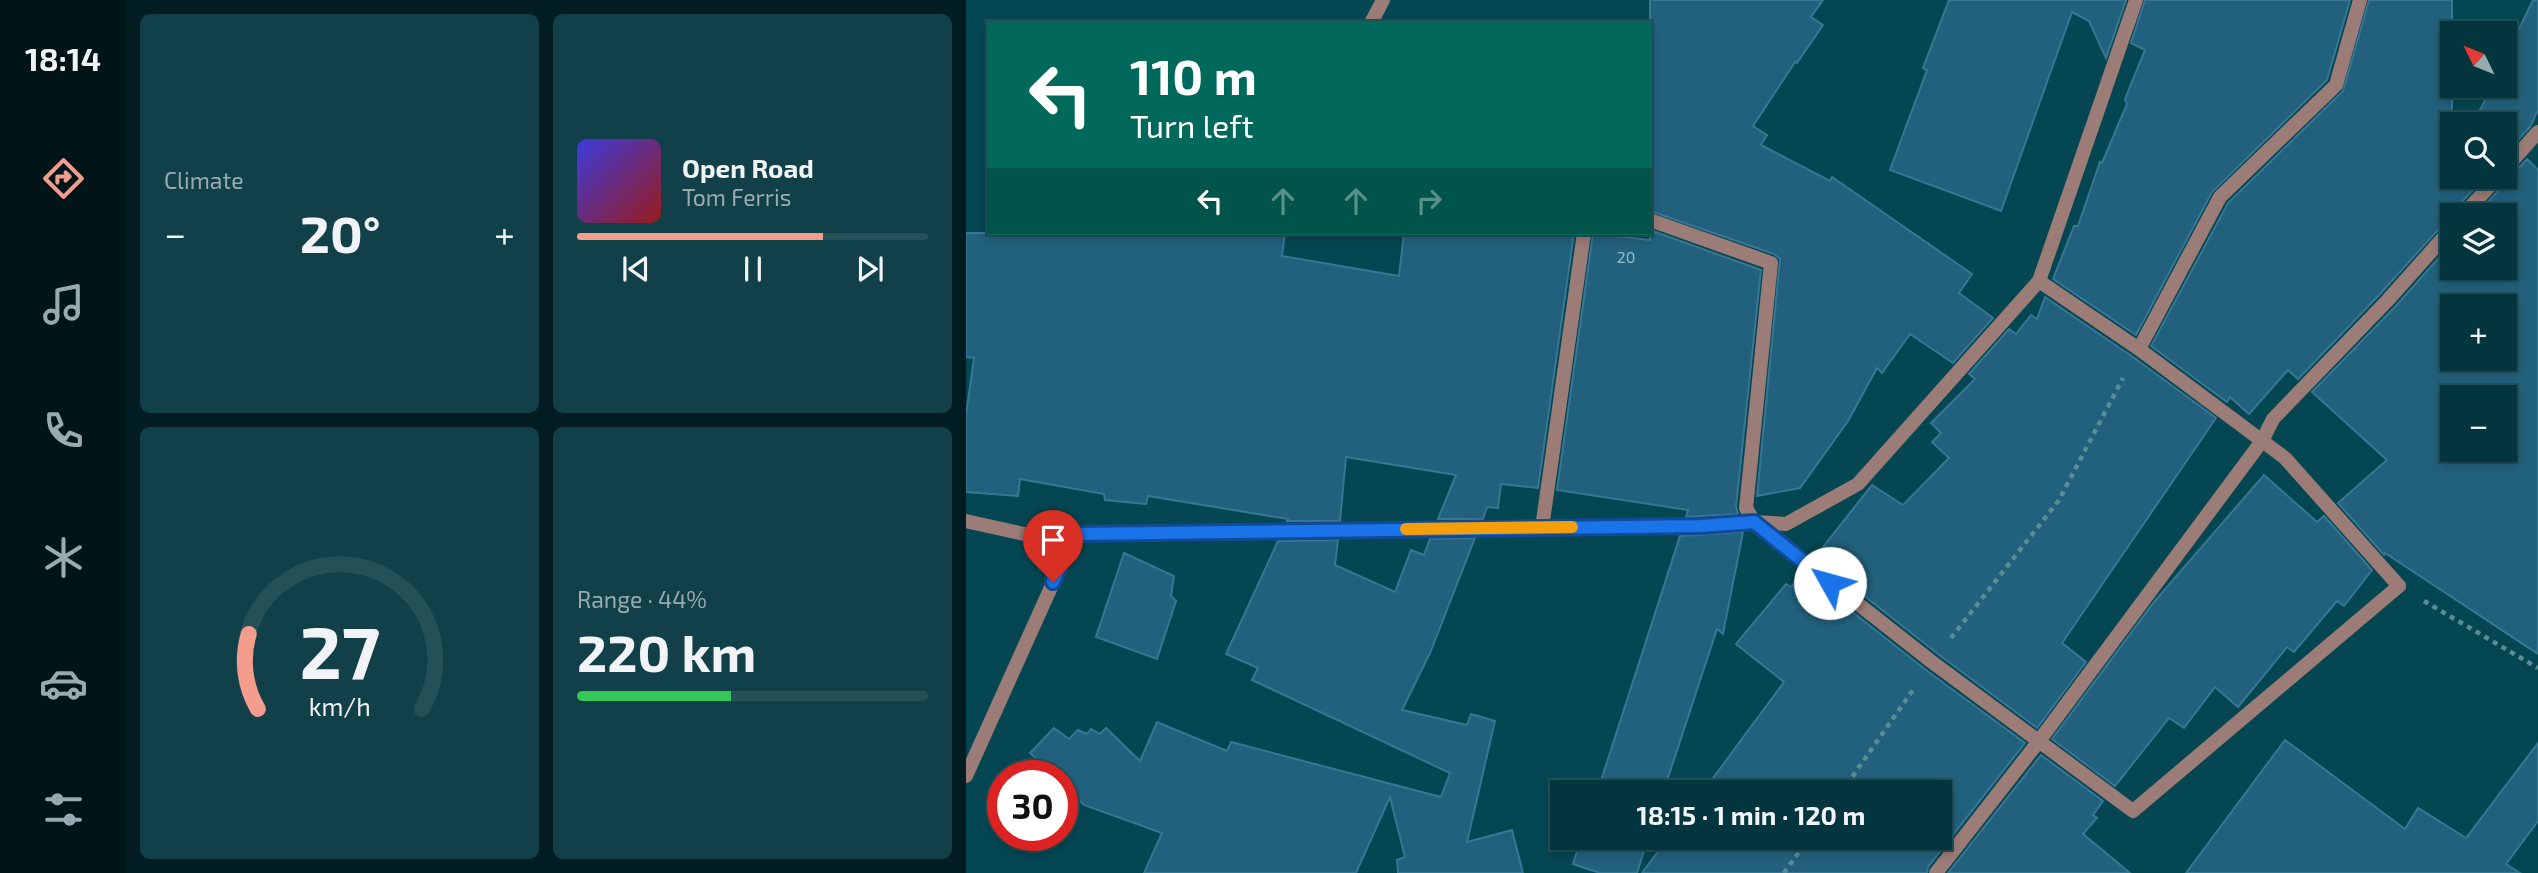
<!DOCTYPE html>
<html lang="en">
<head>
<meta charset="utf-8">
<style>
  :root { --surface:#03353e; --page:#114049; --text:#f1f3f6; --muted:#97abb0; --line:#245058; --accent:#f49d8c }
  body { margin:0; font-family:"Exo 2",sans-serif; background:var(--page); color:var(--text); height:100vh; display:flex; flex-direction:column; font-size:26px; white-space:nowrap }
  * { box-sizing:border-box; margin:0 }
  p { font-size:23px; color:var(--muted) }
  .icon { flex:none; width:38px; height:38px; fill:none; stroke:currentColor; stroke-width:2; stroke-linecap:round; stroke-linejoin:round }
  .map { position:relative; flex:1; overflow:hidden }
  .side { display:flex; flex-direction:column; gap:14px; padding:14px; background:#021d22; width:840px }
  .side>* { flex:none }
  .guide { position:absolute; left:21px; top:21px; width:665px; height:214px; border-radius:0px; box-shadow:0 4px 10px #0003,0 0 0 2px var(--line); background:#00695c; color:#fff; overflow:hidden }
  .needle { width:46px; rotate:313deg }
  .tools { position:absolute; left:1474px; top:21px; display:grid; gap:14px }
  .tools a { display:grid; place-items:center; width:77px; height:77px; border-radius:0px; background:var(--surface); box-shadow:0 4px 10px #0003,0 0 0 2px var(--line); font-size:35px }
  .speed { position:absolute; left:21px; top:760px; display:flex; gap:14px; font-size:35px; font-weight:700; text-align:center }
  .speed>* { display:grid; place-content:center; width:91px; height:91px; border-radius:50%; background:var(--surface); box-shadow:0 4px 10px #0003,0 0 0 2px var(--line); line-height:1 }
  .speed .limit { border:10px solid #d22; background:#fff; color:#111 }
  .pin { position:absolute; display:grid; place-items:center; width:60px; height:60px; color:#fff; margin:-72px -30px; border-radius:50% 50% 50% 0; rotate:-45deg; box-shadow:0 0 7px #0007 }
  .pin .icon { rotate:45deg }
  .me { position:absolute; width:77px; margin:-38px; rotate:308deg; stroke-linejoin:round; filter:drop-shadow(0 0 5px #0008) }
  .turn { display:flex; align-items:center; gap:24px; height:147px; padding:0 28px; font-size:32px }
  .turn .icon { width:91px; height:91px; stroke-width:2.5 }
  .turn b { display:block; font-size:49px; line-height:60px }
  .lanes { display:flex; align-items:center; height:66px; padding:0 28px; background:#0003; justify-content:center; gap:35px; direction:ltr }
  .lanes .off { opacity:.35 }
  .big { font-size:52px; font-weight:700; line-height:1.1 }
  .side .card { flex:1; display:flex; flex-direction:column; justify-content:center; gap:10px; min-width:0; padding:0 24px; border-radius:10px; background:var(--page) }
  .side .dial { align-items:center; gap:0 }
  .dial svg { height:182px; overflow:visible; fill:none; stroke:var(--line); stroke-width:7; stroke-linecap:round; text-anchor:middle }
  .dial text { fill:var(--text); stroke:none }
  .song { display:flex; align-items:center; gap:21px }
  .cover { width:84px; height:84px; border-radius:10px; background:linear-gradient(135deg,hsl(240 70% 55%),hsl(0 70% 35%)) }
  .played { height:7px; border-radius:4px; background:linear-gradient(90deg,var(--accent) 70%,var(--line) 70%) }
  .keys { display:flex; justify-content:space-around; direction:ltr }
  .heat { display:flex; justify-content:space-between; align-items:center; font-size:38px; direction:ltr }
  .charge { height:10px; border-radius:5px; background:linear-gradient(90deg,#34c759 44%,var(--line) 0) }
  .side .tiles { flex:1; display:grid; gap:14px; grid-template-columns:repeat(2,1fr) }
  .trip { position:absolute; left:584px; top:780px; width:402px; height:70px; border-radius:0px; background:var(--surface); box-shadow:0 4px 10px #0003,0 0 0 2px var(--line); font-weight:700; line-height:70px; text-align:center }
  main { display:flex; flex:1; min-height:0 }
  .tab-bar { display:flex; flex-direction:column; width:126px; justify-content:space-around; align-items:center; background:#011519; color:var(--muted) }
  .tab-bar .icon { width:49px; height:49px }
  .tab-bar .on { color:var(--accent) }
  .tab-bar b { font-size:32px; color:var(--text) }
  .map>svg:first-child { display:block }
</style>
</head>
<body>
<main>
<nav class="tab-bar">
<b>18:14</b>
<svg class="icon on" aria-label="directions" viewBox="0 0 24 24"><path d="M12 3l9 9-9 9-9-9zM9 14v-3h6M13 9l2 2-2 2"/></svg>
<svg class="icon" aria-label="music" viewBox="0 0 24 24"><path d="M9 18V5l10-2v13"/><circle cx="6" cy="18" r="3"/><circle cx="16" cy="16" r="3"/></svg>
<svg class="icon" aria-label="phone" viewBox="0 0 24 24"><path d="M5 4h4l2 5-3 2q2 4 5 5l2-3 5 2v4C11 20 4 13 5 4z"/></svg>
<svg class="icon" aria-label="climate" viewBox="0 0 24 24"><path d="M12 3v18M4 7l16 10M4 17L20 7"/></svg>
<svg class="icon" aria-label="car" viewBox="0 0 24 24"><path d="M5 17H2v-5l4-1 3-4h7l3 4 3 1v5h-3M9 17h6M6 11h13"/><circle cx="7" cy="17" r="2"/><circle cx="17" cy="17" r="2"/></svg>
<svg class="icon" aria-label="filters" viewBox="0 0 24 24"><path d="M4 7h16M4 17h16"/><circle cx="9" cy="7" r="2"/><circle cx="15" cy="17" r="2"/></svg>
</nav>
<section class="side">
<div class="tiles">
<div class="card"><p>Climate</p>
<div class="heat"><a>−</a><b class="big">20°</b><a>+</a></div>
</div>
<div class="card">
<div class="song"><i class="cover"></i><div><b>Open Road</b><p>Tom Ferris</p></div></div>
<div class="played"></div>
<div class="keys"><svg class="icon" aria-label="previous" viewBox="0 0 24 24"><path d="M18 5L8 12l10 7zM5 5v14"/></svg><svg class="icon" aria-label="pause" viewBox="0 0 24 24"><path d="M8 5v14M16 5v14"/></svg><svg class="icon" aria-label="next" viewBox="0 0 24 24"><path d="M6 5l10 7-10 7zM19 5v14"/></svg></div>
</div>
<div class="card dial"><svg viewBox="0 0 100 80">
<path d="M14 69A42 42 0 1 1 86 69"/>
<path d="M14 69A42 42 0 0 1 10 36" stroke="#f49d8c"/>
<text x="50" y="56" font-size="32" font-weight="700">27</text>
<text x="50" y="72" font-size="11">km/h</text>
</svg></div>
<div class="card"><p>Range · 44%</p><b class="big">220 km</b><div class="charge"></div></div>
</div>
</section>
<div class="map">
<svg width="1572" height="873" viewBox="0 0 1572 873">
  <rect width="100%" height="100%" fill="#044752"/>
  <g fill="#22617d" stroke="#397693" stroke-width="2" fill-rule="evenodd">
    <path d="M 684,0 L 857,0 L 845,17 L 857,25 L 831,63 L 829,62 L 787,126 L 801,135 L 795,145 L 864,181 L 866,177 L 1006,274 L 993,293 L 1027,318 L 987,363 L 944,334 L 916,373 L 911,368 L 882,421 L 834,488 L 791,496 L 814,259 L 808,254 L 684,211 Z"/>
    <path d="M 983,0 L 1160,0 L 1140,58 L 1123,21 L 1106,12 L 1035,211 L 924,170 L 961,70 L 957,68 Z"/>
    <path d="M 1179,0 L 1384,0 L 1361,80 L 1246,192 L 1170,335 L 1087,279 L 1108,226 L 1112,226 L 1134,162 L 1136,163 L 1161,104 L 1159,99 L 1179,50 L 1165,43 Z"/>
    <path d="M 1403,0 L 1486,0 L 1486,177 L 1519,177 L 1490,208 L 1486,219 L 1479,222 L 1414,294 L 1332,379 L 1322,370 L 1283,414 L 1264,397 L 1261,402 L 1185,346 L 1262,203 L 1377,91 Z"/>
    <path d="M 1567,0 L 1572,0 L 1572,110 L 1564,127 L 1538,155 L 1538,124 L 1507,124 L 1526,86 L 1538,86 L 1538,60 Z"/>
    <path d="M 1561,159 L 1572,170 L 1572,654 L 1419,553 L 1418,555 L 1372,503 L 1421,460 L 1346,392 L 1428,308 L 1486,243 L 1486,268 L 1538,268 L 1538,215 L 1510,215 ZM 1486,306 L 1538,306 L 1538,359 L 1486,359 ZM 1486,397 L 1538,397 L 1538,450 L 1486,450 Z"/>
    <path d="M 684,230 L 795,270 L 770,507 L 772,514 L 720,517 L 722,510 L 591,490 L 627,233 L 684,240 Z"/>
    <path d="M 0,233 L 319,233 L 316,256 L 433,276 L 438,233 L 608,233 L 572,488 L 535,484 L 532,508 L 521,507 L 517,519 L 472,519 L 490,475 L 380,457 L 374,521 L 321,521 L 322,519 L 182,496 L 180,504 L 139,500 L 138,494 L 54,479 L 52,496 L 0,492 L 0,415 L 8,358 L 0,357 Z"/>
    <path d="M 1079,297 L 1167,357 L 1250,418 L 1096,643 L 1120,662 L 1071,728 L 972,654 L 849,557 L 906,485 L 937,505 L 983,458 L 966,442 L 975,433 L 965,423 L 1009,379 L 1003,374 L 1043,329 L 1050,334 L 1065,315 L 1071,319 Z"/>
    <path d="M 1298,475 L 1351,522 L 1358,516 L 1406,570 L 1378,606 L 1371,601 L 1328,652 L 1321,647 L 1272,707 L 1249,687 L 1218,728 L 1203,718 L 1149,786 L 1086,739 L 1188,602 Z"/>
    <path d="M 777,532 L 757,634 L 751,629 L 697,793 L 631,793 L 714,536 Z"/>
    <path d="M 509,538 L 464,653 L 436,710 L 501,725 L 505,714 L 529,721 L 501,842 L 546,830 L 557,873 L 432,873 L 431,860 L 439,857 L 424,797 L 390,873 L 178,873 L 196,833 L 118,805 L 96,785 L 96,775 L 87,775 L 64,753 L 88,728 L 103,739 L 112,730 L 121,734 L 125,729 L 134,734 L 140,728 L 174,761 L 191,722 L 261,751 L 265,742 L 475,797 L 484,773 L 286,680 L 292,668 L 260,654 L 312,541 L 372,540 L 369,565 L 429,592 L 445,550 L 458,555 L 464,539 Z"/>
    <path d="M 158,553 L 208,576 L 205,596 L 210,601 L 191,659 L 130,637 Z"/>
    <path d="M 837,573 L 960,670 L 1059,743 L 962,867 L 961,873 L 676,873 L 702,838 L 975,838 L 975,793 L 736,793 L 818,682 L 770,644 L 820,584 L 825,587 Z"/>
    <path d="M 1319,740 L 1439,829 L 1452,808 L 1500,838 L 1572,743 L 1572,821 L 1540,864 L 1554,873 L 1220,873 Z"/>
    <path d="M 1075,755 L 1137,801 L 1127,815 L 1131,818 L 1117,834 L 1164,873 L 982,873 Z"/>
    <path d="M 615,838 L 682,838 L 671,873 L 634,873 L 607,864 Z"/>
  </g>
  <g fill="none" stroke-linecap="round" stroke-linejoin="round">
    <g stroke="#598d96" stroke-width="4.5" stroke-dasharray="5 5" stroke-linecap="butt">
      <path d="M 1458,601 L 1572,668"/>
      <path d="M 985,638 L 1093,500 L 1157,378"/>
      <path d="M 875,793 L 949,687"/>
      <path d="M 818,873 L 843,838"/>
    </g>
    <g stroke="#9c7c76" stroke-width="14">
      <path d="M 1538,170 L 1572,132"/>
      <path d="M 1497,215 L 1532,177"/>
      <path d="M 1073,281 L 1173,349 L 1319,458 L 1433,586"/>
      <path d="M 1173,349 L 1254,197 L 1370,85 L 1394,0"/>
      <path d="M 0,521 L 58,534 L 735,526 L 788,522 L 820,524 L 892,484 L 1073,281 L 1170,0"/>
      <path d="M 576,528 L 618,233"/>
      <path d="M 970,873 L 1073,741 L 1296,441 L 1307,419 L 1421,301 L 1486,228"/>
    </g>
    <g stroke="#9c7c76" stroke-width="14">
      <path d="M 405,23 L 417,0"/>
      <path d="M 684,220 L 805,263 L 780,508 L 788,522 L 966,662 L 1167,811 L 1433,586"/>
      <path d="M 0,776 L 109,534"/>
    </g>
  </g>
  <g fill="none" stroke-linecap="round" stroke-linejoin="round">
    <g stroke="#114b97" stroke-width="18">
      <path id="route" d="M 87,582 L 109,534 L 735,526 L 788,522 L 864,583"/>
    </g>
    <use href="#route" stroke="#1a73e8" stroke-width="12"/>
    <path stroke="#f59e0b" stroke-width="12" d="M 440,529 L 606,527"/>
  </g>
  <g text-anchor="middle" stroke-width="7" stroke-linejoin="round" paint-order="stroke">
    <g font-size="16" fill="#92bdca">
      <text x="660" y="263">20</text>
    </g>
  </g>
</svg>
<div class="tools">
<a><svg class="needle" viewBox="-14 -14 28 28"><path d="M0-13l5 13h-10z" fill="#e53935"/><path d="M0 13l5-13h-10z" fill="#97abb0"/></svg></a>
<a><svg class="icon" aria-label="search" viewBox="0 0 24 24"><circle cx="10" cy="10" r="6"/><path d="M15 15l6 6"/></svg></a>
<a><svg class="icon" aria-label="layers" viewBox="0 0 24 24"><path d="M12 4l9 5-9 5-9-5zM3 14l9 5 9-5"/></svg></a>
<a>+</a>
<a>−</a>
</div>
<div class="speed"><div class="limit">30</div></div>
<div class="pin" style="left:87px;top:582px;background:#d93025"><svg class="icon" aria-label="arrive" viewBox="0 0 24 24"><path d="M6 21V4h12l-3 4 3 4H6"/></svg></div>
<svg class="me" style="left:864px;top:583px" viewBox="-20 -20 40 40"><circle r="19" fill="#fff"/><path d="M0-13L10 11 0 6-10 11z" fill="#1a73e8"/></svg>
<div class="trip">18:15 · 1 min · 120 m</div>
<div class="guide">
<div class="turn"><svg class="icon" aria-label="left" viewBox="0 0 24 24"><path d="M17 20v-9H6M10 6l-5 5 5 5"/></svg><div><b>110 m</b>Turn left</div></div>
<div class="lanes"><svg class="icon" aria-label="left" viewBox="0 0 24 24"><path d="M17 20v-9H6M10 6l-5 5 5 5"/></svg><svg class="icon off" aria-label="ahead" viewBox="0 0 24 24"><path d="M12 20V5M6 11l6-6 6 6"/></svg><svg class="icon off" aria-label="ahead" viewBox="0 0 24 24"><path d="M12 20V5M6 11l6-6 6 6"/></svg><svg class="icon off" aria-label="right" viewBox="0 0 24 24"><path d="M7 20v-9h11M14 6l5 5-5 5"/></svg></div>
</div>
</div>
</main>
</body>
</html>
